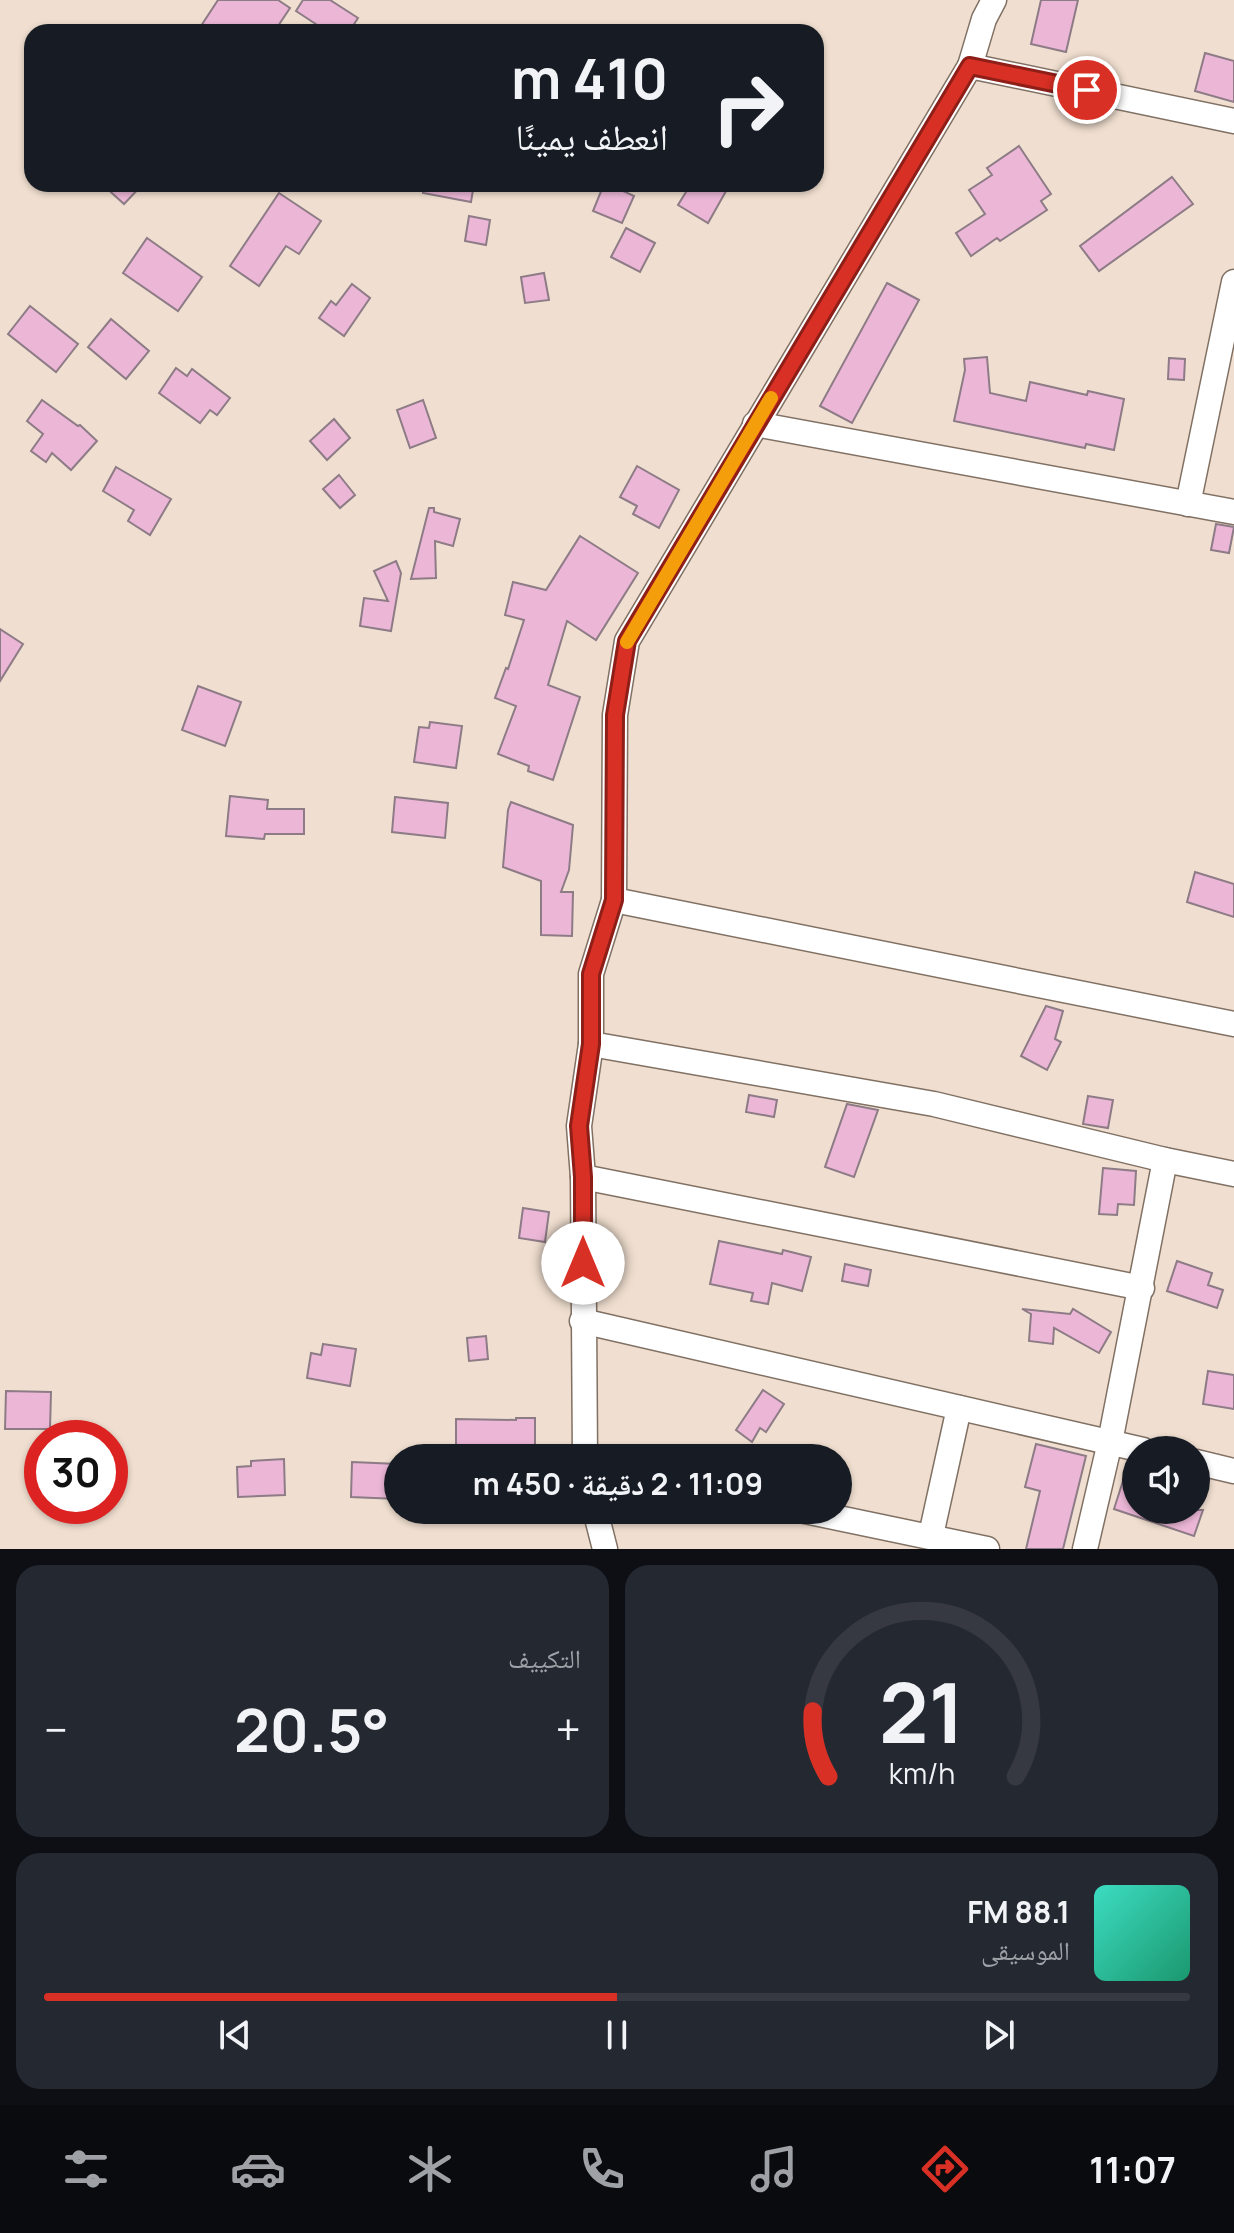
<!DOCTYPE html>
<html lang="ar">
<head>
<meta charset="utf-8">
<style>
  :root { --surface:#171b24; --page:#242831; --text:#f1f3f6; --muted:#9ea1a6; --line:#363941; --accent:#d93025 }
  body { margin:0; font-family:Manrope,"Noto Naskh Arabic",sans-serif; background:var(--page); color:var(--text); direction:rtl; height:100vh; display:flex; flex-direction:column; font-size:30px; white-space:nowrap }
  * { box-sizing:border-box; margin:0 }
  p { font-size:26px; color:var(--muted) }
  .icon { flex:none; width:44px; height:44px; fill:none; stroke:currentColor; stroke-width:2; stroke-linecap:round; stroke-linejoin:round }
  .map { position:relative; height:1549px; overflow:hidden; direction:ltr }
  .sheet { display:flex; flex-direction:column; gap:16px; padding:16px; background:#0d0f14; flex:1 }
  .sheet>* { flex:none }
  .hud { position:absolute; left:24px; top:24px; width:800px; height:168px; border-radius:24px; box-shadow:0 2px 6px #0004; direction:rtl; background:#171b24; color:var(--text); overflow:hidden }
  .buttons { position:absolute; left:1122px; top:1436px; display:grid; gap:16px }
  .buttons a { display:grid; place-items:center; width:88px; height:88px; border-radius:50%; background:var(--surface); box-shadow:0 2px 6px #0004; font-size:40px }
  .speed { position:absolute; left:24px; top:1420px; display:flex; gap:16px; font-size:40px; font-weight:700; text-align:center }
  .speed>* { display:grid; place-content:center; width:104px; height:104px; border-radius:50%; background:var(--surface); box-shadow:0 2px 6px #0004; line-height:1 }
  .speed .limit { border:12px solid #d22; background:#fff; color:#111 }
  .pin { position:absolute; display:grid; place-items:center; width:68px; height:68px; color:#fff; margin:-34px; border:4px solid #fff; border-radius:50%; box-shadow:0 2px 8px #0007 }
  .me { position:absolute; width:88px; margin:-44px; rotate:0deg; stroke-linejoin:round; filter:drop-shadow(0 0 6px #0008) }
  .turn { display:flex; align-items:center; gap:28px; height:168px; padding:0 24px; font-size:36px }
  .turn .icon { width:104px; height:104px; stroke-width:2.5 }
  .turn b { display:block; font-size:56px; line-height:68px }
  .big { font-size:60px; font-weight:700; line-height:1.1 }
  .sheet .card { flex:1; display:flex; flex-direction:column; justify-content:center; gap:12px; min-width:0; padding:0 28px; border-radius:24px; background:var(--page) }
  .sheet .dial { align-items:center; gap:0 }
  .dial svg { height:208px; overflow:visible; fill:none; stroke:var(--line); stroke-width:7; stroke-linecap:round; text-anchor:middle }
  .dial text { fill:var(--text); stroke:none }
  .song { display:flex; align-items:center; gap:24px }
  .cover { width:96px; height:96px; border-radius:12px; background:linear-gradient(135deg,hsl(170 70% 55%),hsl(160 70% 35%)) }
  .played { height:8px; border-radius:4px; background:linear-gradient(90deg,var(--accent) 50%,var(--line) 50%) }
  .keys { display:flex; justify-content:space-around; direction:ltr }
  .heat { display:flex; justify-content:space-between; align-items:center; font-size:44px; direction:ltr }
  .sheet .tiles { flex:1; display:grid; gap:16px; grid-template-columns:1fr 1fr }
  .card:last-child { grid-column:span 2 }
  .trip { position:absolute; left:384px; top:1444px; width:468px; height:80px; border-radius:40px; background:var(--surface); box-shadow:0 2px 6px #0004; font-weight:700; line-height:80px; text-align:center; direction:rtl }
  .tabs { display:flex; height:128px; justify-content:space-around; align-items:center; background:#090b0e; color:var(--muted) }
  .tabs .icon { width:56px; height:56px }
  .tabs .current { color:var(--accent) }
  .tabs b { font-size:36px; color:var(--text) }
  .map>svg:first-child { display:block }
</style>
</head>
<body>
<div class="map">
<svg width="1234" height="1549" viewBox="0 0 1234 1549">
  <rect width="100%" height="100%" fill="#f0dfd0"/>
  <g fill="#ecb7d7" stroke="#8d7b86" stroke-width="2">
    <path d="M 218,0 L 278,0 L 290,8 L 274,32 L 210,32 L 201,26 Z"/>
    <path d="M 303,0 L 330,0 L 358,18 L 349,32 L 328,32 L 296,11 Z"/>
    <path d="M 1041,0 L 1078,0 L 1066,52 L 1031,44 Z"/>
    <path d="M 1205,53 L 1234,61 L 1234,102 L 1195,91 Z"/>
    <path d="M 1019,146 L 1051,194 L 1041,201 L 1047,210 L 1000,241 L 997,238 L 971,256 L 956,233 L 985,214 L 969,190 L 992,175 L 987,168 Z"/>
    <path d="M 1172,177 L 1193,204 L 1099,271 L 1080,246 Z"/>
    <path d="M 102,184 L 143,184 L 124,204 Z"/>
    <path d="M 424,184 L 474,184 L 471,202 L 423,193 Z"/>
    <path d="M 604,184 L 626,184 L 623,191 L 634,196 L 622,223 L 593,211 Z"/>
    <path d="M 691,184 L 730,184 L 708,223 L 678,205 Z"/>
    <path d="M 279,193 L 321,221 L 299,254 L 286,246 L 259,286 L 230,266 Z"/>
    <path d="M 469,216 L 490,220 L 486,245 L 465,241 Z"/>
    <path d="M 626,228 L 655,243 L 640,272 L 611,257 Z"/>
    <path d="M 147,238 L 202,277 L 178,311 L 123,273 Z"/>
    <path d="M 544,273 L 549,300 L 525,303 L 521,277 Z"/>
    <path d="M 887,283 L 919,300 L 852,423 L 820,406 Z"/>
    <path d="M 352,284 L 370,298 L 344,336 L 319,318 L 331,301 L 336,305 Z"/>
    <path d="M 30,306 L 78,344 L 56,372 L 8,334 Z"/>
    <path d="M 111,319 L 149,351 L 126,379 L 88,347 Z"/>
    <path d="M 987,357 L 990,393 L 1026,401 L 1030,382 L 1087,395 L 1088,391 L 1124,399 L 1114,450 L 1086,444 L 1085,448 L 954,421 L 965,370 L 964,359 Z"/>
    <path d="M 1169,358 L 1185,359 L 1184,380 L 1168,379 Z"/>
    <path d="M 176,368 L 187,376 L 192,369 L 230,398 L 217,415 L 210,410 L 200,423 L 159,393 Z"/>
    <path d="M 42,400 L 78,426 L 80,425 L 97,441 L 71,470 L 52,453 L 46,462 L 31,451 L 43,434 L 27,421 Z"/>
    <path d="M 423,400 L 436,438 L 410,448 L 397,410 Z"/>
    <path d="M 334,419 L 350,438 L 327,460 L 310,441 Z"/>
    <path d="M 637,466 L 679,490 L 659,528 L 633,514 L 637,506 L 620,497 Z"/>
    <path d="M 116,467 L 171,499 L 150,535 L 128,521 L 134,510 L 103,491 Z"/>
    <path d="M 339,475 L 355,495 L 340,508 L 323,489 Z"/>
    <path d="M 429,508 L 434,508 L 434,512 L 460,519 L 453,546 L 435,541 L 436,578 L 411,579 Z"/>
    <path d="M 1216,524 L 1234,527 L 1229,553 L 1211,550 Z"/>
    <path d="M 580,536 L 638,573 L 596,640 L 567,621 L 548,685 L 580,697 L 553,780 L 528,771 L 529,766 L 498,754 L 516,706 L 495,698 L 506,668 L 508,669 L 524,620 L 505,615 L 513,582 L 546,590 Z"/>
    <path d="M 396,561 L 401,573 L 391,631 L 360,626 L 364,598 L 388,601 L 374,571 Z"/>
    <path d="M 0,629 L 23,644 L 0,681 Z"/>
    <path d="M 198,686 L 241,702 L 225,746 L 182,730 Z"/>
    <path d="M 430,722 L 462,726 L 456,768 L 414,762 L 419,727 L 429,728 Z"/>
    <path d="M 230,796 L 268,800 L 267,809 L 304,809 L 304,834 L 265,834 L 264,839 L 226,836 Z"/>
    <path d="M 395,797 L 448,803 L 445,838 L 392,832 Z"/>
    <path d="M 511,802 L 573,825 L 569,870 L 561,892 L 573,892 L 572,936 L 541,935 L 541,881 L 503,867 L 508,810 Z"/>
    <path d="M 1195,872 L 1234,884 L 1234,917 L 1187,902 Z"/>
    <path d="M 1046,1006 L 1063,1011 L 1055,1039 L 1061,1042 L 1047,1070 L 1021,1056 Z"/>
    <path d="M 749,1095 L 777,1100 L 774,1117 L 746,1112 Z"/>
    <path d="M 1088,1096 L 1113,1100 L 1108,1128 L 1083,1124 Z"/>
    <path d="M 847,1104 L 878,1110 L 854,1177 L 825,1167 Z"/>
    <path d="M 1103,1168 L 1136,1171 L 1134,1205 L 1118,1204 L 1117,1215 L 1099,1214 Z"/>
    <path d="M 523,1208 L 549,1212 L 545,1242 L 519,1238 Z"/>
    <path d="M 719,1241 L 782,1254 L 783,1250 L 811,1257 L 802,1291 L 772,1283 L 768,1304 L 751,1301 L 753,1293 L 710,1284 Z"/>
    <path d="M 1177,1261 L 1212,1273 L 1208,1285 L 1223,1290 L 1217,1308 L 1167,1291 Z"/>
    <path d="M 845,1264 L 871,1270 L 868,1286 L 842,1281 Z"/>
    <path d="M 1022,1309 L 1070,1314 L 1073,1309 L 1111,1332 L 1099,1353 L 1054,1328 L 1053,1344 L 1029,1341 L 1031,1314 Z"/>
    <path d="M 486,1336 L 488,1359 L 469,1361 L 467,1338 Z"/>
    <path d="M 323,1344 L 356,1349 L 350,1386 L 307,1378 L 311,1353 L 321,1355 Z"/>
    <path d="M 1208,1371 L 1234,1375 L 1234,1409 L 1203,1404 Z"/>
    <path d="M 763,1390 L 784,1404 L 766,1432 L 760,1428 L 752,1442 L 736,1430 Z"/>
    <path d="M 6,1391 L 51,1392 L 50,1429 L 5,1429 Z"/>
    <path d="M 516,1418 L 535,1418 L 535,1456 L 476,1456 L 476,1450 L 456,1450 L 456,1419 L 516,1420 Z"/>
    <path d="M 1036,1444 L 1086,1456 L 1063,1549 L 1026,1549 L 1040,1491 L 1025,1487 Z"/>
    <path d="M 284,1459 L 285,1495 L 238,1497 L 237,1467 L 251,1466 L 251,1461 Z"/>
    <path d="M 352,1462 L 398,1464 L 398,1499 L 351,1497 Z"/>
    <path d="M 1129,1462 L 1136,1464 L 1136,1510 L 1203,1510 L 1194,1536 L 1114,1509 Z"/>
  </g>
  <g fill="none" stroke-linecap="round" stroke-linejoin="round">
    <g stroke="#807164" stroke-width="27">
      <g id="minor">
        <path d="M 970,66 L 984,19 L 994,0"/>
        <path d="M 755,424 L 1234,512"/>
        <path d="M 1188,504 L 1234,282"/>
        <path d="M 614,900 L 1234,1024"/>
        <path d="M 591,1044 L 934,1104 L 1165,1160 L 1234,1174"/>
        <path d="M 583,1177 L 1142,1288"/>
        <path d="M 582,1321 L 1143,1450"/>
        <path d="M 585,1458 L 583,1177 L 579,1126 L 591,1044 L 591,974 L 614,900 L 615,715 L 627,641 L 970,66 L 1234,121"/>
        <path d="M 1196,1462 L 1234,1471"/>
        <path d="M 595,1510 L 605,1549"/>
        <path d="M 800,1510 L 987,1549"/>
        <path d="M 931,1535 L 959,1408"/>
        <path d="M 1085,1549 L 1110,1442 L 1165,1160"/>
      </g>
    </g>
    <use href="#minor" stroke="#fff" stroke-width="24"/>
  </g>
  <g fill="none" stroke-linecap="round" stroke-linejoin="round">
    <g stroke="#8d1f18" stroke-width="20">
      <path id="route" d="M 583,1263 L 583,1177 L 579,1126 L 591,1044 L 591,974 L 614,900 L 615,715 L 627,641 L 970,66 L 1087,90"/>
    </g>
    <use href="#route" stroke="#d93025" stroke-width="14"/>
    <path stroke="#f59e0b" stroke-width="14" d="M 627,642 L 771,398"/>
  </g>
</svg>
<div class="buttons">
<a><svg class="icon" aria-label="sound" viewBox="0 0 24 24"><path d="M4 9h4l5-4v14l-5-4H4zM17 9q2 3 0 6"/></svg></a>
</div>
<div class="speed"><div class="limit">30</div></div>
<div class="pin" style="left:1087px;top:90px;background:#d93025"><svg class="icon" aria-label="arrive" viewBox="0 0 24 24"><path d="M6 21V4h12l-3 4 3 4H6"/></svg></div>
<svg class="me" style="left:583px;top:1263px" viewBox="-20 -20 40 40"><circle r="19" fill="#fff"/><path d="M0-13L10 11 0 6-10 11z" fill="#d93025"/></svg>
<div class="trip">11:09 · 2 دقيقة · 450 m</div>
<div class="hud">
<div class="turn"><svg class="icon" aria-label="right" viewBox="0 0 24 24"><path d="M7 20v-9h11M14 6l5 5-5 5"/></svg><div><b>410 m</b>انعطف يمينًا</div></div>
</div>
</div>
<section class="sheet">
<div class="tiles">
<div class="card dial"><svg viewBox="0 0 100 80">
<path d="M14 69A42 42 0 1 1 86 69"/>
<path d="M14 69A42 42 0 0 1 8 44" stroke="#d93025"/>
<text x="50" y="56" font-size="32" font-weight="700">21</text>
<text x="50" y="72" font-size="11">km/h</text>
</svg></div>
<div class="card"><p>التكييف</p>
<div class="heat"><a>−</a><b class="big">20.5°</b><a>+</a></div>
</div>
<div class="card">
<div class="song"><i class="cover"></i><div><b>88.1 FM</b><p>الموسيقى</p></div></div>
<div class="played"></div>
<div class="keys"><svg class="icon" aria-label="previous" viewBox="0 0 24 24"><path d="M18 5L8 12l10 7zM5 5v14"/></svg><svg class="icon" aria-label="pause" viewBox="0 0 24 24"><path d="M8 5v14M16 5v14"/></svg><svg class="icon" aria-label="next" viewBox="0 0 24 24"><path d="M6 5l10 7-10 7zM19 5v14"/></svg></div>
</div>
</div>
</section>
<nav class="tabs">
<b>11:07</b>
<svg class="icon current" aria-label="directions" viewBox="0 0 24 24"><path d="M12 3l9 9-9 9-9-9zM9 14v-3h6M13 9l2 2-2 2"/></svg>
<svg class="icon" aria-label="music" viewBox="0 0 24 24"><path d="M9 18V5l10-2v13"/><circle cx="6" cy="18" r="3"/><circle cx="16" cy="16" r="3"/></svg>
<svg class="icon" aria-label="phone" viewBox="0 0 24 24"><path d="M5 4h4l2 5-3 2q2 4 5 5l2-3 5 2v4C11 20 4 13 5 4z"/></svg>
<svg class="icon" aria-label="climate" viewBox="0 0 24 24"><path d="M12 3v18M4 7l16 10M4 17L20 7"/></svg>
<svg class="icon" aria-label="car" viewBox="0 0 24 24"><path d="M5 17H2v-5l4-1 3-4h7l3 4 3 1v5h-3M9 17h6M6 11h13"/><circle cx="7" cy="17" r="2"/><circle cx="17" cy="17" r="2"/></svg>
<svg class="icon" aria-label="filters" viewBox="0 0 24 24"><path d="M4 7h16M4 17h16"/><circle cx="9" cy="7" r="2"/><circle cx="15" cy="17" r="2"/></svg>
</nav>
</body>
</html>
